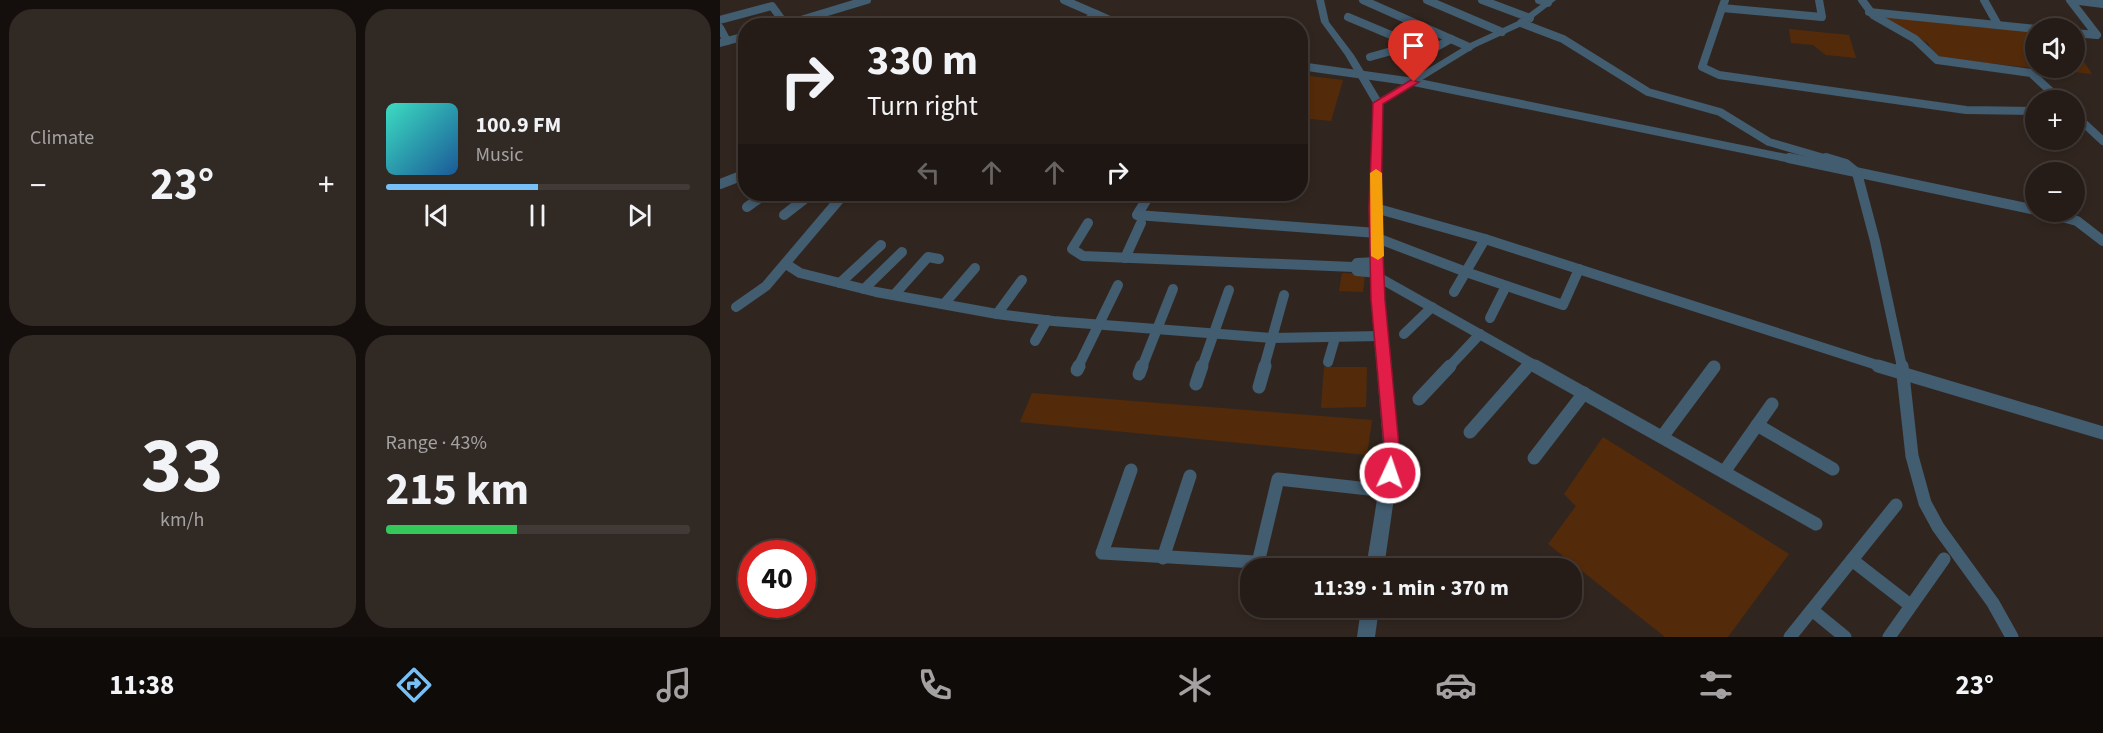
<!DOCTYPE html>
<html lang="en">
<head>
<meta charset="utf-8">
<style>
  :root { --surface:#251c17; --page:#312924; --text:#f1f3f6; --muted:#a3a1a1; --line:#423a36; --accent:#76c0f7 }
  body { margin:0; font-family:"Source Sans 3",sans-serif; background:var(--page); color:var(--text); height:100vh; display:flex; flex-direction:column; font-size:22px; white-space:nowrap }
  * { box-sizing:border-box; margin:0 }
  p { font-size:20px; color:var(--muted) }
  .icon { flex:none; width:33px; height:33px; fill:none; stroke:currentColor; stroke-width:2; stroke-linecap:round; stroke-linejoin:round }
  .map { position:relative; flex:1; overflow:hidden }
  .details { display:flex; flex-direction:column; gap:9px; padding:9px; background:#140f0d; width:720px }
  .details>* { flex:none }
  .top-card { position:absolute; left:18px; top:18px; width:570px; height:183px; border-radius:24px; box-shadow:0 3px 9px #0003,0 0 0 2px var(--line); background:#251c17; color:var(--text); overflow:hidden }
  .fabs { position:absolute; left:1305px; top:18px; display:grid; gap:12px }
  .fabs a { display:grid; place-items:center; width:60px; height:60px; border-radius:50%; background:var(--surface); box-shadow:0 3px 9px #0003,0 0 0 2px var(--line); font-size:30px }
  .speed { position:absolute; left:18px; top:540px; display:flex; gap:12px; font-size:30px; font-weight:700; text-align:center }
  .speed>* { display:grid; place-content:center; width:78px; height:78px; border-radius:50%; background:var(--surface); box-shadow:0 3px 9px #0003,0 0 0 2px var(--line); line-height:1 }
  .speed .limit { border:9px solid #d22; background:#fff; color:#111 }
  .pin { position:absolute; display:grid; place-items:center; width:51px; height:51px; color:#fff; margin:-62px -26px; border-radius:50% 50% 50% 0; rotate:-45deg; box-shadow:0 0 6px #0007 }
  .pin .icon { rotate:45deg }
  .me { position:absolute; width:66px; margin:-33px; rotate:3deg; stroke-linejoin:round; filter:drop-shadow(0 0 4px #0008) }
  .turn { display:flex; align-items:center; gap:21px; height:126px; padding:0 30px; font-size:27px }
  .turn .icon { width:78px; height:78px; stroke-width:2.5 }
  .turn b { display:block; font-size:42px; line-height:51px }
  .lanes { display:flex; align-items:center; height:57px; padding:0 30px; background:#0003; justify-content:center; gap:30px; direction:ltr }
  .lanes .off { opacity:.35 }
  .big { font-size:45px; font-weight:700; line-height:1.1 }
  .details .tile { flex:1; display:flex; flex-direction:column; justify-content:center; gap:9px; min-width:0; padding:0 21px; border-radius:24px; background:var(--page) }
  .details .dial { align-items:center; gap:0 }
  .dial b { font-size:78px; line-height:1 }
  .song { display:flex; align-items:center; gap:18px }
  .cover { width:72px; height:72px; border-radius:9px; background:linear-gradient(135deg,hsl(170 70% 55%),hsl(210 70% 35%)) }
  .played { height:6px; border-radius:3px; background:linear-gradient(90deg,var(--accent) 50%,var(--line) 50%) }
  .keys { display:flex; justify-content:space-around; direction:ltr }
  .heat { display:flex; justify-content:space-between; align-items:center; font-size:33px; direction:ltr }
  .charge { height:9px; border-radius:4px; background:linear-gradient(90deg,#34c759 43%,var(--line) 0) }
  .details .tiles { flex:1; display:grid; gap:9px; grid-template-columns:repeat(2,1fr) }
  .trip { position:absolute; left:520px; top:558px; width:342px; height:60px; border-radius:24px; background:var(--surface); box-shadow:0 3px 9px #0003,0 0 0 2px var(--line); font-weight:700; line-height:60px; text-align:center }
  .tab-bar { display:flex; height:96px; justify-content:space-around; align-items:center; background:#0f0b09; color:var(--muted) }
  .tab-bar .icon { width:42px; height:42px }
  .tab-bar .active { color:var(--accent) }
  .tab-bar b { font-size:27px; color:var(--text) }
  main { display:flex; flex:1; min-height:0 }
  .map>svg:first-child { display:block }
</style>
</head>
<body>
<main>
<section class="details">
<div class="tiles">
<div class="tile"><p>Climate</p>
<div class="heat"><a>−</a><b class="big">23°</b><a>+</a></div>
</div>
<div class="tile">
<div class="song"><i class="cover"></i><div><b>100.9 FM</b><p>Music</p></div></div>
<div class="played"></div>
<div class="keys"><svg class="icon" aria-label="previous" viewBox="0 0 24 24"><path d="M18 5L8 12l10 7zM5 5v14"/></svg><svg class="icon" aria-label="pause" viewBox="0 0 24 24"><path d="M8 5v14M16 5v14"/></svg><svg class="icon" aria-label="next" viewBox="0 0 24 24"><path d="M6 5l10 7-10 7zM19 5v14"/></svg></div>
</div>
<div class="tile dial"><b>33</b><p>km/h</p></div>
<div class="tile"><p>Range · 43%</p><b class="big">215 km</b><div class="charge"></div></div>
</div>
</section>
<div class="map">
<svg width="1383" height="637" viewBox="0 0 1383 637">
  <rect width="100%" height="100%" fill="#31261f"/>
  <g fill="#542b0a">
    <path d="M 1164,17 L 1315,31 L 1316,68 L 1354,68 L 1355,48 L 1372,74 L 1220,58 L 1211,50 L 1208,43 L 1163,20 Z"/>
    <path d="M 1069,29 L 1129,35 L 1136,58 L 1106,55 L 1093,45 L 1071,43 Z"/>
    <path d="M 581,75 L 623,80 L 611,121 L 581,118 Z"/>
    <path d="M 622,273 L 645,274 L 643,292 L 619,291 Z"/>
    <path d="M 604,367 L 647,367 L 646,407 L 601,408 Z"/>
    <path d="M 312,393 L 652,420 L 647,455 L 300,422 Z"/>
    <path d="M 883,437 L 1069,554 L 1008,637 L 945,637 L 828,544 L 856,506 L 844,494 Z"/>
  </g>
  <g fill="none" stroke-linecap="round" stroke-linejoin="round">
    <g stroke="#425c70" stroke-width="8">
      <path d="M 344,0 L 376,14 L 359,26"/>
      <path d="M 643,0 L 749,47"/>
      <path d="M 707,0 L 782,32"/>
      <path d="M 762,0 L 810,18"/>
      <path d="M 819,0 L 828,3"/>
      <path d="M 1005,0 L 1002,8 L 1102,17 L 1099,0"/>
      <path d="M 1142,0 L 1153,15 L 1195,39 L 1217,60 L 1311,73 L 1340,100"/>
      <path d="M 1264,0 L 1278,25"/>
      <path d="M 1350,0 L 1377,35 L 1354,33"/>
      <path d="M 1351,0 L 1383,4"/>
      <path d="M 1002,8 L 982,67 L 999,75 L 1246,110 L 1316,111"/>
      <path d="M 1149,12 L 1316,29"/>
      <path d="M 376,14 L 403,26"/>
      <path d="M 628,17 L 709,51 L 731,39"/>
      <path d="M 0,20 L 52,6 L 65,24"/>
      <path d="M 801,23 L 843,39 L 928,92 L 1000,112 L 1049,142 L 1111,160"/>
      <path d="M 61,26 L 147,0"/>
      <path d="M 0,28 L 7,41"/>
      <path d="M 0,43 L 26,36"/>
      <path d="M 650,57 L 693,45"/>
      <path d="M 580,66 L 694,82 L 1076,160"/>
      <path d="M 1354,114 L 1383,141"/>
    </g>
    <g stroke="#425c70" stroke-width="10">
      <path d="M 1069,158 L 1316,210"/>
      <path d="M 1106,158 L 1126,164 L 1137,173 L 1155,241 L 1182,367"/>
      <path d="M 0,184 L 26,174"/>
      <path d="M 107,194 L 122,196"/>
      <path d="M 430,194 L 417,215 L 657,233"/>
      <path d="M 27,207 L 45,194"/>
      <path d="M 655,208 L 765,239 L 1163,367"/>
      <path d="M 1323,212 L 1357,221 L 1383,241"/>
      <path d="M 64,215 L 91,194"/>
      <path d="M 368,223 L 352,249 L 363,256 L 634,267"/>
      <path d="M 657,238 L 746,272 L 843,305 L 859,269"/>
      <path d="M 405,258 L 421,223"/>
      <path d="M 658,262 L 637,263 L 634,267 L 637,271 L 658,273"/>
      <path d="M 66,264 L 80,273 L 156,292 L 277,314 L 333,321 L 552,338 L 661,336"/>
      <path d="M 658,277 L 818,367"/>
      <path d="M 120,283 L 161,245"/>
      <path d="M 144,289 L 182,252"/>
      <path d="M 734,292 L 765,239"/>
      <path d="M 174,295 L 208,257 L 219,259"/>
      <path d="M 224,304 L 255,268"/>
      <path d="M 16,307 L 46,286 L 124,194"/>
      <path d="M 277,314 L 302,280"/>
      <path d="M 770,318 L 786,286"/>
      <path d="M 684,334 L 712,307"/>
      <path d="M 315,341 L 327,320"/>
      <path d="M 608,362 L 615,338"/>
      <path d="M 358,367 L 398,285"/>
      <path d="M 422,367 L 453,289"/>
      <path d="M 482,367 L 509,290"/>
      <path d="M 544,367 L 564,295"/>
      <path d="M 729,367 L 760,334"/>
      <path d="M 806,367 L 810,363"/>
    </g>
    <g stroke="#425c70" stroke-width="13">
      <path d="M 815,366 L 1096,524"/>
      <path d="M 1158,366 L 1383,433"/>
      <path d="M 1182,366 L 1192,456 L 1205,503 L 1218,527 L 1273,603 L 1292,637"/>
      <path d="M 357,370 L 359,366"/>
      <path d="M 419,374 L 422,366"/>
      <path d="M 476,384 L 482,366"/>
      <path d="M 539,387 L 545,366"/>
      <path d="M 699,399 L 730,366"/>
      <path d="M 1037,425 L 1113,469"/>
      <path d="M 750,432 L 808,366"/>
      <path d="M 942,437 L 994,367"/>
      <path d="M 814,458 L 864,393"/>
      <path d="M 411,470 L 382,553 L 639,568"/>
      <path d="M 1004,472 L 1052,404"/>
      <path d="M 443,558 L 470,476"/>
      <path d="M 1132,560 L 1190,605"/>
      <path d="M 538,563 L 558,479 L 667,491"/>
      <path d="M 1092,610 L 1125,637"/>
      <path d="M 1070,637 L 1176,505"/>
      <path d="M 1169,637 L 1224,559"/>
    </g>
    <g fill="#425c70" fill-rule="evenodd">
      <path d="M 596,0 L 604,0 L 609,22 L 634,55 L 660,98 L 750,43 L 798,21 L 827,0 L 836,0 L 804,25 L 756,47 L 663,104 L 661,208 L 665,300 L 680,456 L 664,568 L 646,568 L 664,456 L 651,300 L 649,208 L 653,103 L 625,55 L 601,22 Z"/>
      <path d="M 641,608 L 659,608 L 655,637 L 637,637 Z"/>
    </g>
  </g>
  <path fill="#e11d48" stroke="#92132f" stroke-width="1.5" d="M 691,80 L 699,82 L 663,104 L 661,208 L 665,300 L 680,456 L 675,478 L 670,480 L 664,478 L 662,473 L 665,456 L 651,300 L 649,208 L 653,103 Z"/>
  <path fill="#f59e0b" d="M 656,169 L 662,173 L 664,256 L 658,260 L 651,256 L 650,173 Z"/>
</svg>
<div class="fabs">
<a><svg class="icon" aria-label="sound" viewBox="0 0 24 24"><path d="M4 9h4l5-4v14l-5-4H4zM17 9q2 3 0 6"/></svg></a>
<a>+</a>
<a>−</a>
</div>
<div class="speed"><div class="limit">40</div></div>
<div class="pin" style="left:694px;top:82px;background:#d93025"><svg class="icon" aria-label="arrive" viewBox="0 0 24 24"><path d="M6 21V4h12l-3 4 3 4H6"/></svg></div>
<svg class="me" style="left:670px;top:473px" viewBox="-20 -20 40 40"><circle r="17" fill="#e11d48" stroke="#fff" stroke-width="3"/><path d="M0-11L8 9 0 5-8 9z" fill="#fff"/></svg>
<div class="trip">11:39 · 1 min · 370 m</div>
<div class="top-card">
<div class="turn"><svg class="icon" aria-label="right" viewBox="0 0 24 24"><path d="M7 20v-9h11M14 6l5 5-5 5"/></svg><div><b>330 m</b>Turn right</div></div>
<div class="lanes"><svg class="icon off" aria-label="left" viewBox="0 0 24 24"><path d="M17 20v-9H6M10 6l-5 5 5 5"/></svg><svg class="icon off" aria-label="ahead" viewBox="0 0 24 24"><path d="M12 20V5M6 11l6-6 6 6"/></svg><svg class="icon off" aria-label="ahead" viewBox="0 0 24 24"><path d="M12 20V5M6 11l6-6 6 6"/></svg><svg class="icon" aria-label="right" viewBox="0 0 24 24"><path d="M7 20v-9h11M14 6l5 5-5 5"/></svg></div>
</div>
</div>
</main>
<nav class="tab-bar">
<b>11:38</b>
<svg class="icon active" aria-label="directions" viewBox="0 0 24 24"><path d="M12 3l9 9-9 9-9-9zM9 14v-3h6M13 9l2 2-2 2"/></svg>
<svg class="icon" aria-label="music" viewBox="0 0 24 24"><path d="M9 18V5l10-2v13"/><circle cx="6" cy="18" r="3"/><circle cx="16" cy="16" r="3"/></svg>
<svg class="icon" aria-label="phone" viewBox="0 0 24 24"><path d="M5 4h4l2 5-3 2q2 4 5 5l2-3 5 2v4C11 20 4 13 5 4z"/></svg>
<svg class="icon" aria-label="climate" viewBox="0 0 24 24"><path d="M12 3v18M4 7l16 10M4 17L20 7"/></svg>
<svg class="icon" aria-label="car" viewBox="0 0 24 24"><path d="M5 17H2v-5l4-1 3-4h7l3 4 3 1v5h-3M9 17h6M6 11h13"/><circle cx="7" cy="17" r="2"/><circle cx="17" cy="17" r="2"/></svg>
<svg class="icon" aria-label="filters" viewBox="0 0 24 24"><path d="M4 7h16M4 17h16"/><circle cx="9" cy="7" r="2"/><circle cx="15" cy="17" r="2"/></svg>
<b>23°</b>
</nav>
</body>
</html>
